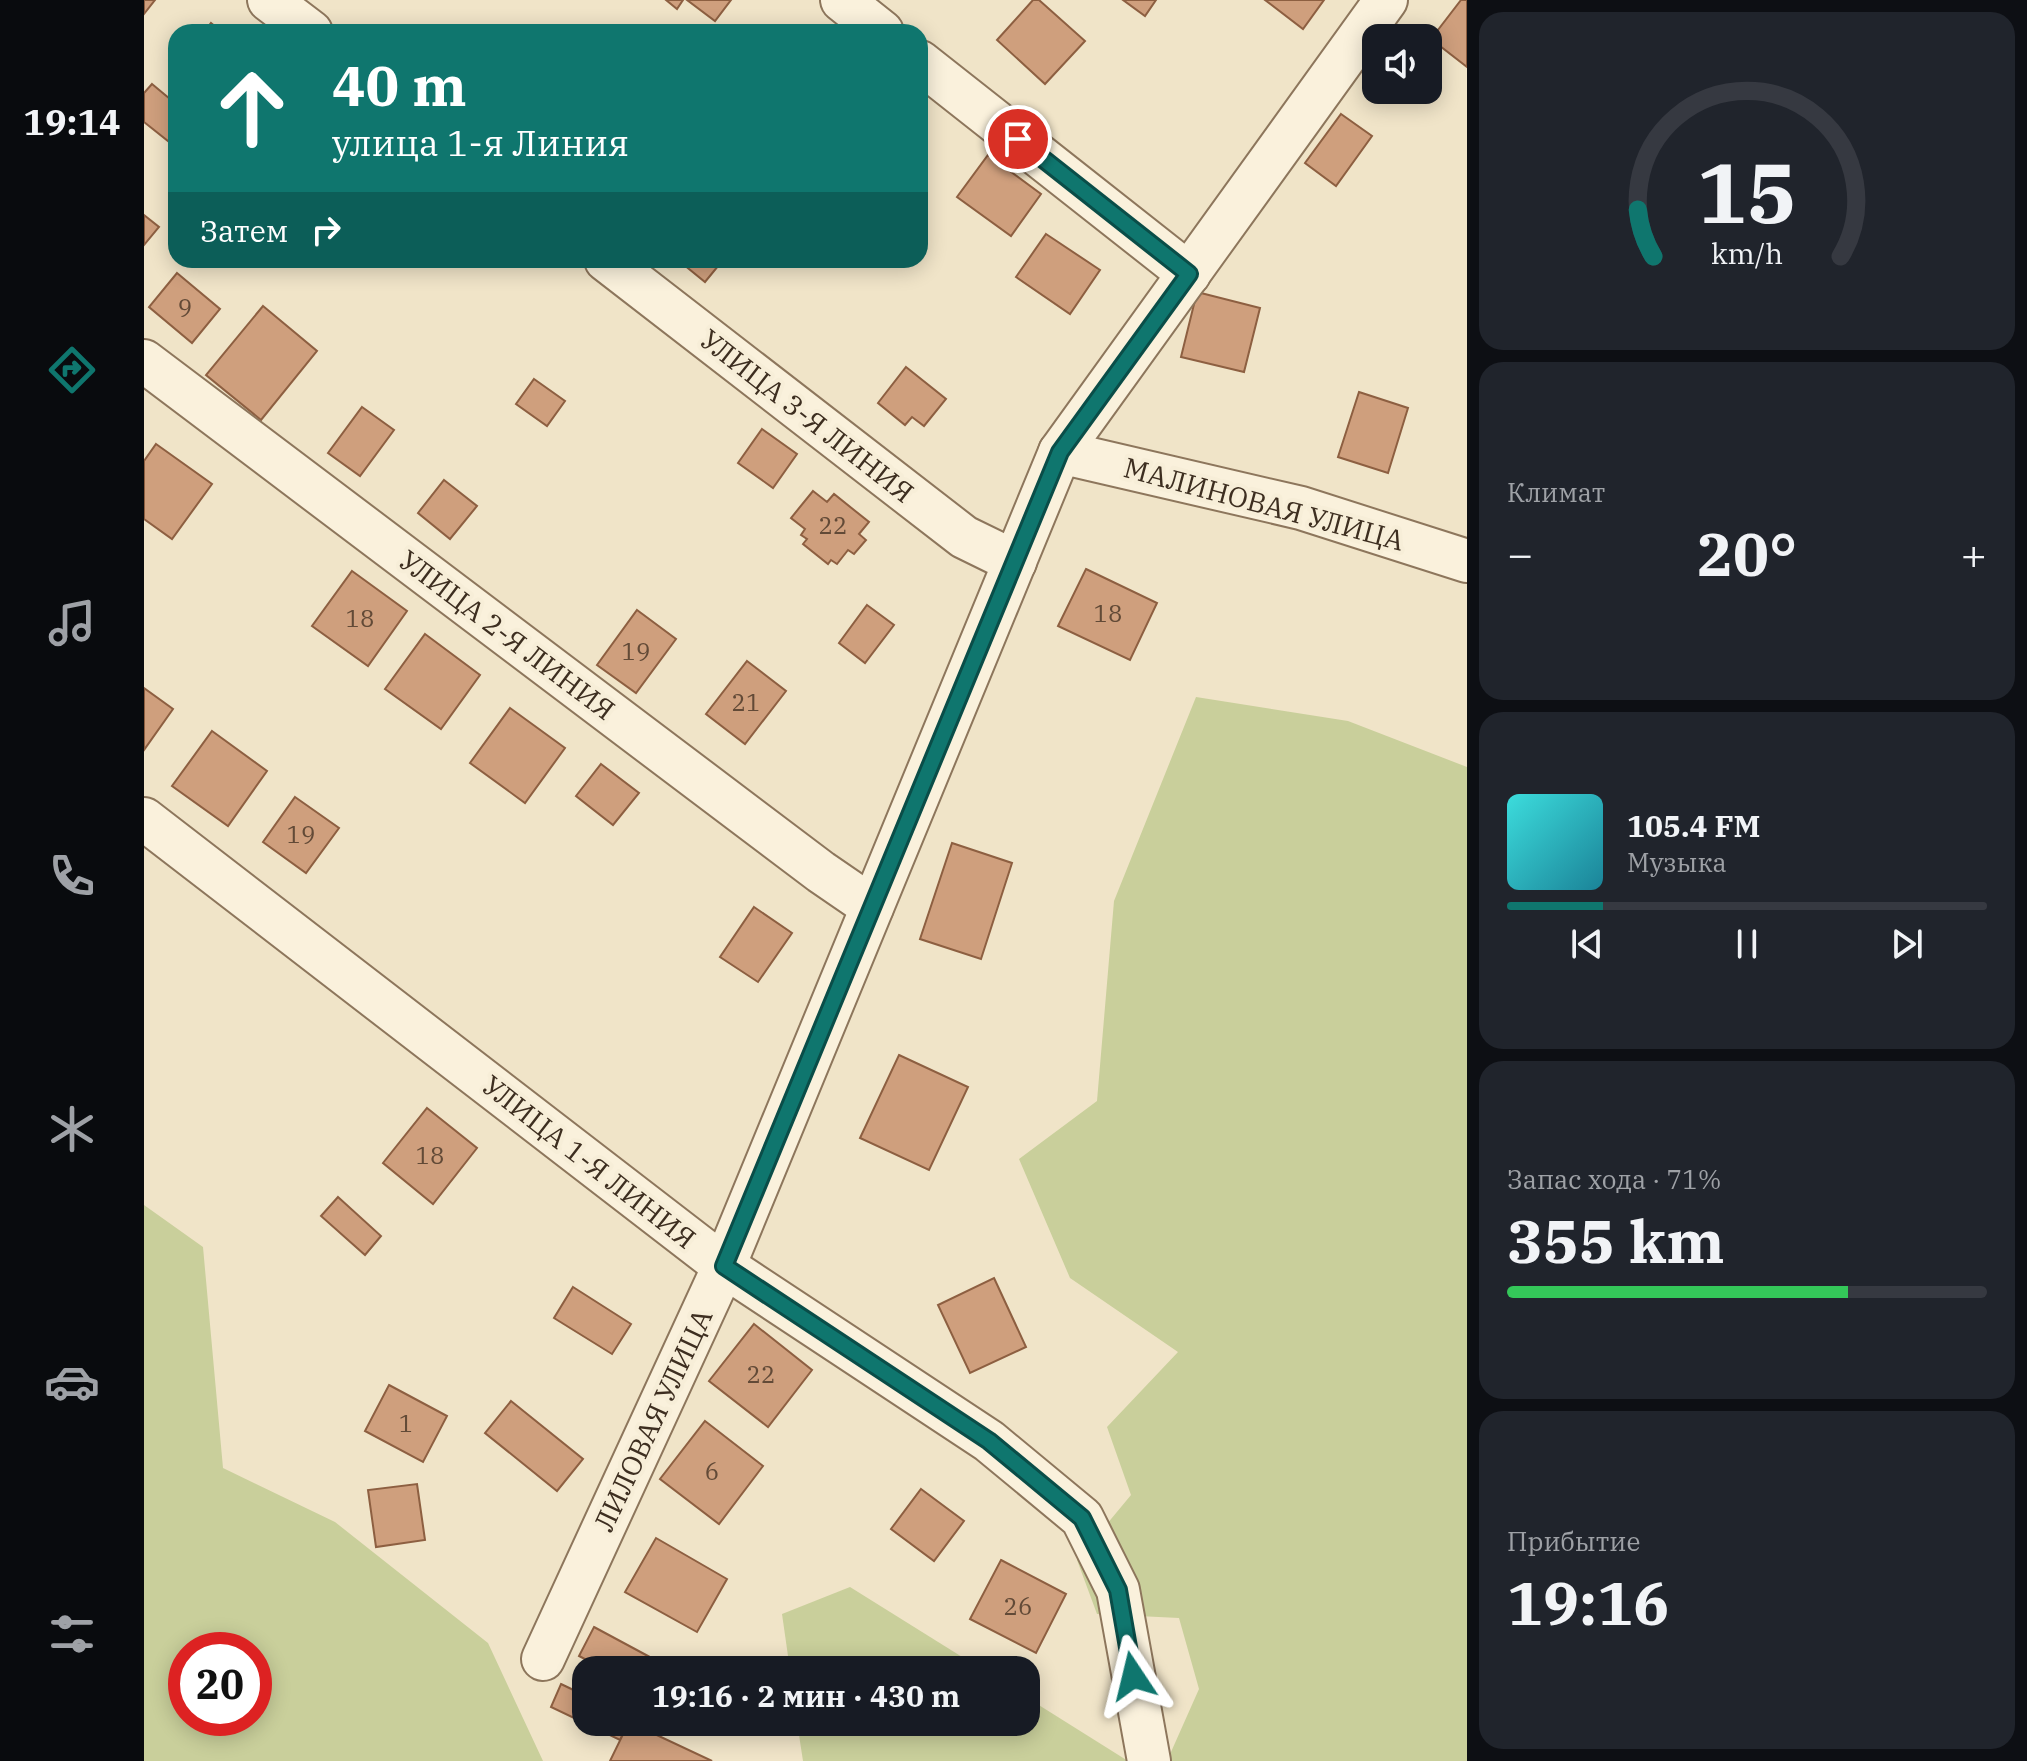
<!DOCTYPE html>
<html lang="ru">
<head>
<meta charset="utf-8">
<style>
  :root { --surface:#171b24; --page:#20242c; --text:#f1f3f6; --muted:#9ea1a6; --line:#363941; --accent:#0f766e }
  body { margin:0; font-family:"IBM Plex Serif",serif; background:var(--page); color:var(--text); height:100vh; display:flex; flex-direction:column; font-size:30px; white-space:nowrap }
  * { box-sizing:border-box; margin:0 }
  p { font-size:26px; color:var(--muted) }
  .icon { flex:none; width:44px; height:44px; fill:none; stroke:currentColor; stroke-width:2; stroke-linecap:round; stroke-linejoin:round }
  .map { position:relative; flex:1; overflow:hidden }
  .panel { display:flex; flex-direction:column; gap:12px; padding:12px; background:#0d0f14; width:560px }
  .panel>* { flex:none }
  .top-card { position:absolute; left:24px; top:24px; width:760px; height:244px; border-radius:24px; box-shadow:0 4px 20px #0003; background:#0f766e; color:#fff; overflow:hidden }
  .tools { position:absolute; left:1218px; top:24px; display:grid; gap:16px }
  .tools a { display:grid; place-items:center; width:80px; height:80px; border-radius:16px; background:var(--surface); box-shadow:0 4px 20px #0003; font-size:40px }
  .speed { position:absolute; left:24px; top:1632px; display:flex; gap:16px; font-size:40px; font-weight:700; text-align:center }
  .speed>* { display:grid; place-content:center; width:104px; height:104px; border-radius:50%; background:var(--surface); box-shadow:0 4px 20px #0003; line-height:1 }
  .speed .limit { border:12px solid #d22; background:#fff; color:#111 }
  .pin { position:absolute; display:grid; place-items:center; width:68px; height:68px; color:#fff; margin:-34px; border:4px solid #fff; border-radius:50%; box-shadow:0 2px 8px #0007 }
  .me { position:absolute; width:88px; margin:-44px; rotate:350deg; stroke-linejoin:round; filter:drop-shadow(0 0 6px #0008) }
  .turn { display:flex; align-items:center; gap:28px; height:168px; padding:0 32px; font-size:36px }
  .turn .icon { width:104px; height:104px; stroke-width:2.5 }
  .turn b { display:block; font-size:56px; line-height:68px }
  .then { display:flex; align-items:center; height:76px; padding:0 32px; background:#0003; gap:16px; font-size:30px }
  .big { font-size:60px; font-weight:800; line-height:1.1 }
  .panel .widget { flex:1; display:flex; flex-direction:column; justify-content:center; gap:12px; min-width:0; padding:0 28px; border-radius:24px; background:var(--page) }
  .panel .dial { align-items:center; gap:0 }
  .dial svg { height:208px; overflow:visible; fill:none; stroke:var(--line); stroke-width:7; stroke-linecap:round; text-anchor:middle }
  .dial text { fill:var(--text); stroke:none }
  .song { display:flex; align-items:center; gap:24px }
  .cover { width:96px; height:96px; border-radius:12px; background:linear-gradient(135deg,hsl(180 70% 55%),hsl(190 70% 35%)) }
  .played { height:8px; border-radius:4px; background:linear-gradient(90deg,var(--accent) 20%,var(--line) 20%) }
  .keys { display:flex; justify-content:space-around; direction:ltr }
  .heat { display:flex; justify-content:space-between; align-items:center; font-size:44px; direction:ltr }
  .charge { height:12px; border-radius:6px; background:linear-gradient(90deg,#34c759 71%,var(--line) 0) }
  .trip { position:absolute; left:428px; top:1656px; width:468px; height:80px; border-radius:24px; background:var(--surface); box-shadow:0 4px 20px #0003; font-weight:800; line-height:80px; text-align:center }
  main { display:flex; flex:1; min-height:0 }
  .dock { display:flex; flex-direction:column; width:144px; justify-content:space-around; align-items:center; background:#090b0e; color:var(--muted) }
  .dock .icon { width:56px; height:56px }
  .dock .active { color:var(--accent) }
  .dock b { font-size:36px; color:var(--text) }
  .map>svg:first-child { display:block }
</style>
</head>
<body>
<main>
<nav class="dock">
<b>19:14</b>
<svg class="icon active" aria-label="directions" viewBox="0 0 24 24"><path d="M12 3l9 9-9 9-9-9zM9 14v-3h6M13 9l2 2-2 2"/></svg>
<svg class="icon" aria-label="music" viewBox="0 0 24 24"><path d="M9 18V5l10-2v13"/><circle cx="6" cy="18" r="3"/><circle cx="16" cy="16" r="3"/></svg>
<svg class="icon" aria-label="phone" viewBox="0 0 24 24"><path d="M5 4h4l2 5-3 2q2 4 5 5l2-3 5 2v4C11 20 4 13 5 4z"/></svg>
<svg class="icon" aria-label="climate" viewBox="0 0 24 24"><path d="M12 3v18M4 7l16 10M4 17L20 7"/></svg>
<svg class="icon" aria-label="car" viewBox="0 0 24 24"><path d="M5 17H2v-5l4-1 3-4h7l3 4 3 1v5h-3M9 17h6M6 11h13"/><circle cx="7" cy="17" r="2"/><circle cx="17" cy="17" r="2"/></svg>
<svg class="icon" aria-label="filters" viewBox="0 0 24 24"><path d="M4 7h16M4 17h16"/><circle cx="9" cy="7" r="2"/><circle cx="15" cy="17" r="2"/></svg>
</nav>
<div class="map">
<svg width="1323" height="1761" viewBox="0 0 1323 1761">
  <rect width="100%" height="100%" fill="#f0e4c8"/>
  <g fill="#c9cf9b" fill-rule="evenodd">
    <path d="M 1052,697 L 1204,721 L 1323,767 L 1323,1761 L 1023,1761 L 1055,1689 L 1035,1618 L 953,1614 L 933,1560 L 987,1495 L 963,1427 L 1034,1352 L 926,1278 L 875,1159 L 953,1101 L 970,901 Z"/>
    <path d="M 0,1205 L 59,1247 L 79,1468 L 191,1522 L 344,1643 L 399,1761 L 0,1761 ZM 42,1650 L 110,1650 L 110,1718 L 42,1718 Z"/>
    <path d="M 706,1587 L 839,1670 L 646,1670 L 638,1614 Z"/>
    <path d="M 882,1697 L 984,1761 L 659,1761 L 653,1722 L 882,1722 Z"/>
  </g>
  <g fill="#cf9f7d" stroke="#8d5f41" stroke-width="2">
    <path d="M 0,0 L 11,0 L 0,14 Z"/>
    <path d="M 522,0 L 539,0 L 533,9 Z"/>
    <path d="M 543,0 L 587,0 L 571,21 Z"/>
    <path d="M 889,0 L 895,0 L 941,41 L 901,84 L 853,40 Z"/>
    <path d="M 979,0 L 1012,0 L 1001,16 Z"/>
    <path d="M 1121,0 L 1180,0 L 1159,29 Z"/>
    <path d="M 1317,0 L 1323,0 L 1323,67 L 1287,39 Z"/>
    <path d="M 67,23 L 78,32 L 60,32 Z"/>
    <path d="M 8,84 L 32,104 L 32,141 L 29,145 L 0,122 L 0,93 Z"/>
    <path d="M 1197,114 L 1228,136 L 1192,186 L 1161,163 Z"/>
    <path d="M 844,155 L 897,194 L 867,236 L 813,197 Z"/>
    <path d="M 0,215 L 15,227 L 0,245 Z"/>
    <path d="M 902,234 L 956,270 L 926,314 L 872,277 Z"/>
    <path d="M 534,260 L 579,260 L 561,282 Z"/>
    <path d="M 33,273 L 76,309 L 48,343 L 5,307 Z"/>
    <path d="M 1053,292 L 1116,308 L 1100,372 L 1037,357 Z"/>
    <path d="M 119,306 L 173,351 L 117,420 L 62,375 Z"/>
    <path d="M 762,367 L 802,399 L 780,426 L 768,417 L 761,425 L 734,403 Z"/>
    <path d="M 390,379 L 421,401 L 403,426 L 372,404 Z"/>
    <path d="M 1215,392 L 1264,408 L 1244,473 L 1194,457 Z"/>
    <path d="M 218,407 L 250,430 L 216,476 L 184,453 Z"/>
    <path d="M 618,429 L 653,454 L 629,488 L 594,463 Z"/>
    <path d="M 12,444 L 68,484 L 28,539 L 0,519 L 0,461 Z"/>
    <path d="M 300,480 L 333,506 L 306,539 L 274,513 Z"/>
    <path d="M 669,491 L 683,502 L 690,494 L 725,522 L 715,534 L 722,540 L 710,554 L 704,550 L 693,564 L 687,560 L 684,564 L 659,544 L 663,539 L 657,535 L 661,529 L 647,518 Z"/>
    <path d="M 942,569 L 1013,603 L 986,660 L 914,626 Z"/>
    <path d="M 208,571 L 263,611 L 224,666 L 168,626 Z"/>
    <path d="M 723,605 L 750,625 L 721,663 L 695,643 Z"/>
    <path d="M 493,610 L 532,639 L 492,693 L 453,665 Z"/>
    <path d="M 281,634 L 336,675 L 297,729 L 241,689 Z"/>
    <path d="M 603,661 L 642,691 L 601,744 L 562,714 Z"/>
    <path d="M 0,688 L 29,709 L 0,750 Z"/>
    <path d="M 366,708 L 421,748 L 381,803 L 326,763 Z"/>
    <path d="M 68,731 L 123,771 L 84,826 L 28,786 Z"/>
    <path d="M 457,764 L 495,793 L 469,825 L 432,796 Z"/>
    <path d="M 151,797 L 195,828 L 162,873 L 119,842 Z"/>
    <path d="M 808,843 L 868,863 L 837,959 L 776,939 Z"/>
    <path d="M 610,907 L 648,933 L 614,982 L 576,957 Z"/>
    <path d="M 755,1055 L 824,1087 L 785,1170 L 716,1138 Z"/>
    <path d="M 283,1108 L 333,1148 L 289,1204 L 239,1163 Z"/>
    <path d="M 194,1197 L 237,1236 L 221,1255 L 177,1216 Z"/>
    <path d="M 850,1278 L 882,1347 L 826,1373 L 794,1305 Z"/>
    <path d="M 429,1287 L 487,1324 L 468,1354 L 410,1318 Z"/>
    <path d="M 610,1324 L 668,1370 L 624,1427 L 565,1381 Z"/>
    <path d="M 245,1385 L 303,1416 L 279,1462 L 221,1431 Z"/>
    <path d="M 367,1401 L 439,1459 L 413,1491 L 341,1433 Z"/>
    <path d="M 561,1421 L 619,1466 L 575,1524 L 516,1479 Z"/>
    <path d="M 273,1484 L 281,1540 L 232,1547 L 224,1490 Z"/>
    <path d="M 777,1489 L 820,1521 L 790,1561 L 747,1529 Z"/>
    <path d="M 512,1538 L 583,1579 L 553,1632 L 481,1592 Z"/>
    <path d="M 857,1560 L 922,1594 L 892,1653 L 826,1619 Z"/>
    <path d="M 450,1627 L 530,1670 L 462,1670 L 435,1656 Z"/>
    <path d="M 417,1684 L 442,1696 L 442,1722 L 485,1722 L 476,1740 L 407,1707 Z"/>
    <path d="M 485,1722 L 568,1761 L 466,1761 Z"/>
  </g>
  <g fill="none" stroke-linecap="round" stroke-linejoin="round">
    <g stroke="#8d765c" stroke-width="46">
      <g id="minor">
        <path d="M 125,0 L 167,32"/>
        <path d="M 698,0 L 738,32"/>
        <path d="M 776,62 L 1045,274"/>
        <path d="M 462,260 L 820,537 L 871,562"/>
        <path d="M 0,361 L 677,872 L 728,907"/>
        <path d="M 916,452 L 1157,508 L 1323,561"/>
        <path d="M 0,819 L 580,1266 L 845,1441 L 938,1518 L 974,1590 L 1005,1761"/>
        <path d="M 399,1659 L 580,1266 L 916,452 L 1242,0"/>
      </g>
    </g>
    <use href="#minor" stroke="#faf1dc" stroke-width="42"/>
  </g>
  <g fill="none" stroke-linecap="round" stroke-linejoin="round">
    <g stroke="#0a4d48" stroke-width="20">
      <path id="route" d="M 874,139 L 1045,274 L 916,452 L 580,1266 L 845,1441 L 938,1518 L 974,1590 L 989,1676"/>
    </g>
    <use href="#route" stroke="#0f766e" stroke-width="14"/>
  </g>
  <g text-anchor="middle" stroke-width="8" stroke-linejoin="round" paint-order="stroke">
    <g font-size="24" fill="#624a37">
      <text x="41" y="316">9</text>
      <text x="689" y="534">22</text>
      <text x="964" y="622">18</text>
      <text x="216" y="627">18</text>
      <text x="492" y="660">19</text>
      <text x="602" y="711">21</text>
      <text x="157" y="843">19</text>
      <text x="286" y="1164">18</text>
      <text x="617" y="1383">22</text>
      <text x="262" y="1432">1</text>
      <text x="568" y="1480">6</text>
      <text x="874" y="1615">26</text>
    </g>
    <g font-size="28" fill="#3d2e20" stroke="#f7eed8">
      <text transform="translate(663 416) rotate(38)" y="10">УЛИЦА 3-Я ЛИНИЯ</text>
      <text transform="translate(1120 504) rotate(15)" y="10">МАЛИНОВАЯ УЛИЦА</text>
      <text transform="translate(363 635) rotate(37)" y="10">УЛИЦА 2-Я ЛИНИЯ</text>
      <text transform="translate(445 1162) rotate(38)" y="10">УЛИЦА 1-Я ЛИНИЯ</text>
      <text transform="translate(509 1420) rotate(-65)" y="10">ЛИЛОВАЯ УЛИЦА</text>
    </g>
  </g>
</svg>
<div class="tools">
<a><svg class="icon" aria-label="sound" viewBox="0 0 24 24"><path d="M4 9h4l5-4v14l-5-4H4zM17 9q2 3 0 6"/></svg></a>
</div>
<div class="speed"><div class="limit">20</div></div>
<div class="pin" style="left:874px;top:139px;background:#d93025"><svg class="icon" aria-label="arrive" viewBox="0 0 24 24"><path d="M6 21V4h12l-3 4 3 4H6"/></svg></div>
<svg class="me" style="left:989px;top:1676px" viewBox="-20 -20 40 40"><path d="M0-17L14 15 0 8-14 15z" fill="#0f766e" stroke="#fff" stroke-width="4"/></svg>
<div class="trip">19:16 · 2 мин · 430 m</div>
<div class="top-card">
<div class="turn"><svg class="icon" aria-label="ahead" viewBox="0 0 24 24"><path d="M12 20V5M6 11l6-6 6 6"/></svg><div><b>40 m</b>улица 1-я Линия</div></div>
<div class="then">Затем<svg class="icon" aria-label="right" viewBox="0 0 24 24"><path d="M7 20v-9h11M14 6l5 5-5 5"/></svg></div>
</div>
</div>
<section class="panel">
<div class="widget dial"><svg viewBox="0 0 100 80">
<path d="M14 69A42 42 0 1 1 86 69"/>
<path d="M14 69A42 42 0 0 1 8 51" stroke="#0f766e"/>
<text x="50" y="56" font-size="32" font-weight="700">15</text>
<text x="50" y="72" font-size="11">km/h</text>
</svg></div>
<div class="widget"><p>Климат</p>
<div class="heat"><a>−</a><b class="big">20°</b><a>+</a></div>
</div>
<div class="widget">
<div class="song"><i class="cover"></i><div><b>105.4 FM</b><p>Музыка</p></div></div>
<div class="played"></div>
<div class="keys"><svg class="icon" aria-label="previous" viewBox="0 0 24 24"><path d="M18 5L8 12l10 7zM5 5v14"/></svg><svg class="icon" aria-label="pause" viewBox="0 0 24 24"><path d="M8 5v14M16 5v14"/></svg><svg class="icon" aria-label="next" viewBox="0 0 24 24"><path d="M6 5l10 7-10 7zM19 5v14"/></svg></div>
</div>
<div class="widget"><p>Запас хода · 71%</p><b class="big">355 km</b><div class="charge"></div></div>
<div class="widget"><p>Прибытие</p><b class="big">19:16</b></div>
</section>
</main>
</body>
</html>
